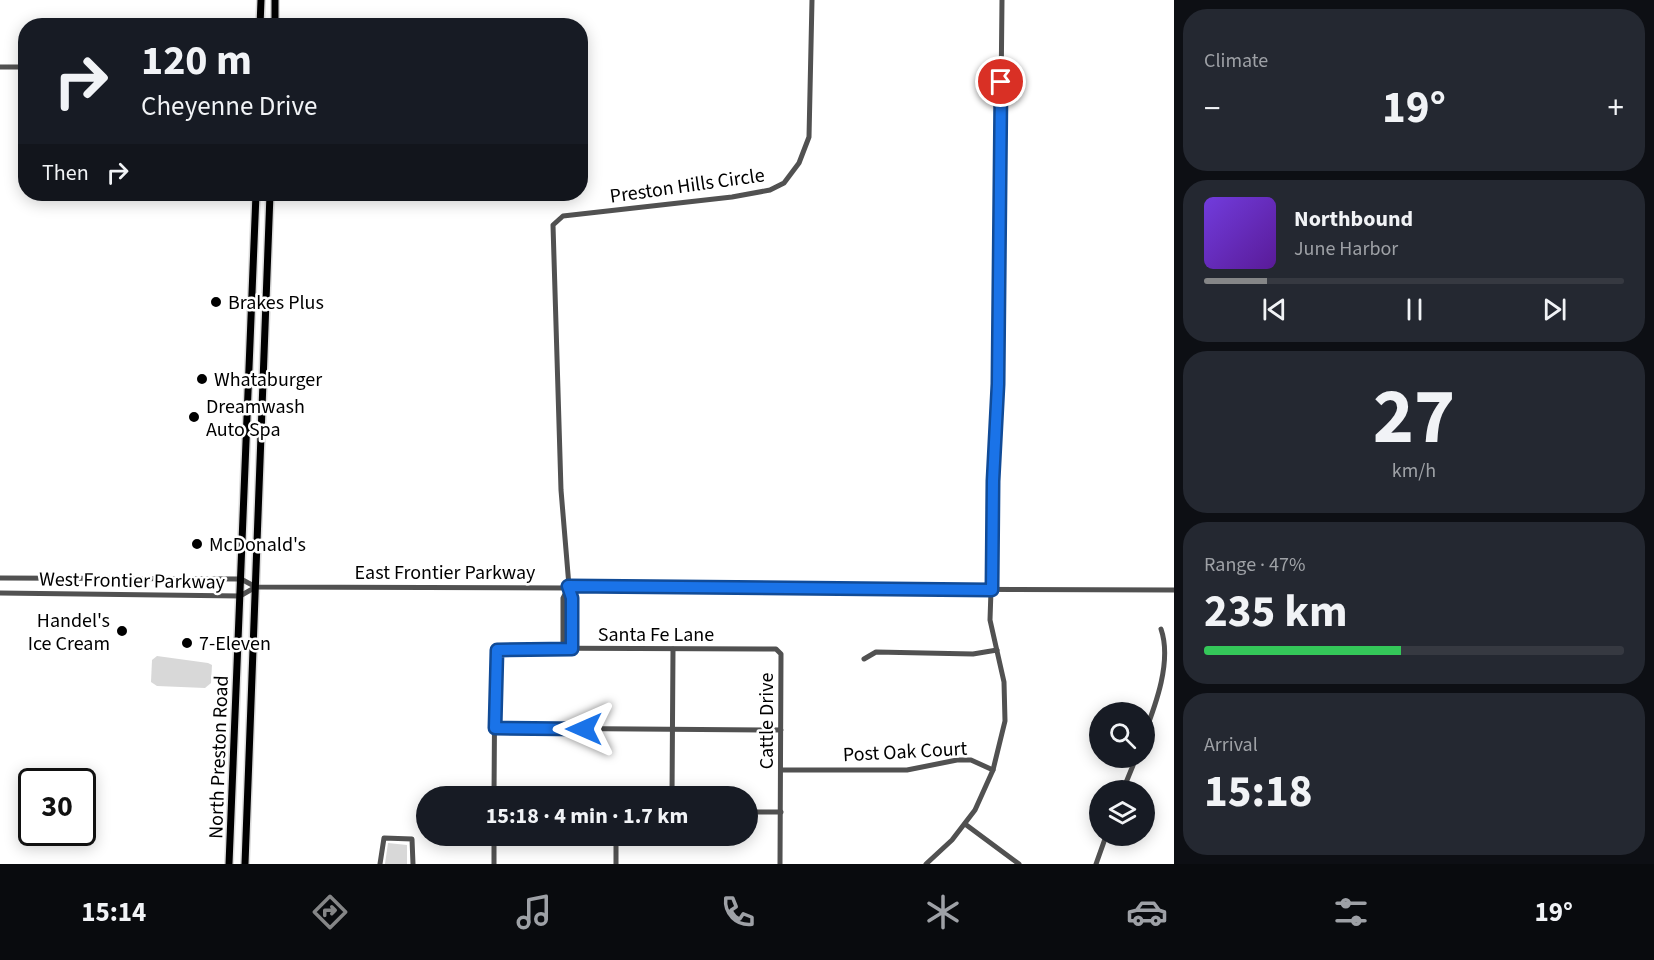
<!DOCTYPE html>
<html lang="en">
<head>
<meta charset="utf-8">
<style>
  :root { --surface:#171b24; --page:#242831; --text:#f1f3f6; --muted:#9ea1a6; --line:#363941; --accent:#858687 }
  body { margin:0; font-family:"Source Sans 3",sans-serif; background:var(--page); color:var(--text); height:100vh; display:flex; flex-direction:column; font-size:22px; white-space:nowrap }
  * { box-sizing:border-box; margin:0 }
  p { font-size:20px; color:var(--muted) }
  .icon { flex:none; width:33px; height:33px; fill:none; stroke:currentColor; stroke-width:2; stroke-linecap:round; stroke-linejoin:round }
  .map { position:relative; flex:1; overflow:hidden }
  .drawer { display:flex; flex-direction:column; gap:9px; padding:9px; background:#0d0f14; width:480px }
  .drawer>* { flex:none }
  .banner { position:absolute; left:18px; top:18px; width:570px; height:183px; border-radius:24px; box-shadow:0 3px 15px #0003; background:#171b24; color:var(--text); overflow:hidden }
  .controls { position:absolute; left:1089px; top:702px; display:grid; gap:12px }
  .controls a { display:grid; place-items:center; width:66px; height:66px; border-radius:50%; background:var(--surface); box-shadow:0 3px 15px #0003; font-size:30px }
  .speed { position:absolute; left:18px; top:768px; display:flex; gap:12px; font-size:30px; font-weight:700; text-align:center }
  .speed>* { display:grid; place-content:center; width:78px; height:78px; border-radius:50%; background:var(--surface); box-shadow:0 3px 15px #0003; line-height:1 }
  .speed .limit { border:3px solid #111; border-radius:9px; background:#fff; color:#111 }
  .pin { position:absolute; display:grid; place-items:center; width:51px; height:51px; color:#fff; margin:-26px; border:3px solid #fff; border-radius:50%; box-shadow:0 2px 6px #0007 }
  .me { position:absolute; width:66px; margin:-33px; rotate:270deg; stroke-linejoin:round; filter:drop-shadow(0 0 4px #0008) }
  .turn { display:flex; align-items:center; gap:21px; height:126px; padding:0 24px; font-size:27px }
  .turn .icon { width:78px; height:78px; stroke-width:2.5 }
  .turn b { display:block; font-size:42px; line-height:51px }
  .then { display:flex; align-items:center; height:57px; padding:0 24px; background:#0003; gap:12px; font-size:22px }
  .big { font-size:45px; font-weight:700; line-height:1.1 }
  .drawer .tile { flex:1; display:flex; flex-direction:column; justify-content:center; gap:9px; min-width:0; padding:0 21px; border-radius:24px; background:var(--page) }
  .drawer .dial { align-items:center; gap:0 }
  .dial b { font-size:78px; line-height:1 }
  .song { display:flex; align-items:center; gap:18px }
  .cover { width:72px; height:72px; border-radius:9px; background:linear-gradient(135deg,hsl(260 70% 55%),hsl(270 70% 35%)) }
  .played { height:6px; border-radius:3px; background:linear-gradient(90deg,var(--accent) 15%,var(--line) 15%) }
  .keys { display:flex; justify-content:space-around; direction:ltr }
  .heat { display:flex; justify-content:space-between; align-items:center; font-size:33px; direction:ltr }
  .charge { height:9px; border-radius:4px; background:linear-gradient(90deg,#34c759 47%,var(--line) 0) }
  .trip { position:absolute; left:416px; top:786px; width:342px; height:60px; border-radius:30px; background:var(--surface); box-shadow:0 3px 15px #0003; font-weight:700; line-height:60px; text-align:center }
  .menu { display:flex; height:96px; justify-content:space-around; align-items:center; background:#090b0e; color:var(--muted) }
  .menu .icon { width:42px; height:42px }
  .menu .selected { color:var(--accent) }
  .menu b { font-size:27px; color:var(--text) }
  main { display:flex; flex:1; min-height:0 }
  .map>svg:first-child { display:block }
</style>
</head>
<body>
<main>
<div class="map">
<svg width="1174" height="864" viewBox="0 0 1174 864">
  <rect width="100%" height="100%" fill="#fff"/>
  <g fill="#d8d8d8">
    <path d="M 157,656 L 208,663 L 212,665 L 211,683 L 205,688 L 157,686 L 151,682 L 152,660 Z"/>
    <path d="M 388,843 L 407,845 L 407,864 L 385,864 Z"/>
  </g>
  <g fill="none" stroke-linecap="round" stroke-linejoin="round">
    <g stroke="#dbdbdb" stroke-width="10">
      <g id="major">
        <path d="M 260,26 L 261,0"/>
        <path d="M 275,26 L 275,0"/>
        <path d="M 229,864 L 256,194"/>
        <path d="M 245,864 L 270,194"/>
      </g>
    </g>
    <g stroke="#515151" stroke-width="5">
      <path d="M 0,67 L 26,67"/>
      <path d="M 0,578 L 241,579 L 256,587 L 1174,590"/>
      <path d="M 0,593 L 240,596 L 256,587"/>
      <path d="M 563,649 L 563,598 L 569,586"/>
      <path d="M 572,649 L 572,598 L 569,586 L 561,490 L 553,225 L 563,216 L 732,197 L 770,190 L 784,183 L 799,163 L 809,137 L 812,0"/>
      <path d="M 864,659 L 876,652 L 973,654 L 997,650"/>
      <path d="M 495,728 L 781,730"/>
      <path d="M 1144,735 C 1156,704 1172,661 1161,629"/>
      <path d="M 781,770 L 907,770 L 957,760 L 971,760 L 993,770"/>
      <path d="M 1123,790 L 1136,758"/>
      <path d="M 494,796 L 495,653 L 499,648 L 776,649 L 781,654 L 780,864"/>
      <path d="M 672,796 L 673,649"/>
      <path d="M 747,812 L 781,812"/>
      <path d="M 965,824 L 1019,864"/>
      <path d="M 380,864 L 384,838 L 412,839 L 413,864"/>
      <path d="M 494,864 L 494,836"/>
      <path d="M 616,864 L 616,836"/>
      <path d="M 926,864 L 952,840 L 975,810 L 993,770 L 1005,721 L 1004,682 L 990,620 L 998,384 L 1002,0"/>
      <path d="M 1096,864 L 1106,836"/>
    </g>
    <use href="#major" stroke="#000" stroke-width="7"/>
  </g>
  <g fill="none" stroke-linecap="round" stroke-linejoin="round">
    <g stroke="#114b97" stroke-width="15">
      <path id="route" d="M 584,729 L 495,728 L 497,650 L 572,649 L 572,598 L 568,586 L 992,590 L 993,481 L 998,384 L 1001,82"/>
    </g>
    <use href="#route" stroke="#1a73e8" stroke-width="10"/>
  </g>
  <g fill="#000" stroke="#fff" stroke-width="2">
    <circle cx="216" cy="302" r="6"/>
    <circle cx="202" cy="379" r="6"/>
    <circle cx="194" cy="417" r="6"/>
    <circle cx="197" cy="544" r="6"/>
    <circle cx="122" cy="631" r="6"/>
    <circle cx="187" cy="643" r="6"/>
  </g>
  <g text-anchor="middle" stroke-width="5" stroke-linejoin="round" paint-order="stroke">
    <g font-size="20" fill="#000" stroke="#fff">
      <text transform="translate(687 185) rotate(-8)" y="7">Preston Hills Circle</text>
      <text x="445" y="579">East Frontier Parkway</text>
      <text transform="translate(132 580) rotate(1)" y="7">West Frontier Parkway</text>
      <text x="656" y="641">Santa Fe Lane</text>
      <text transform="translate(766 721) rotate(-90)" y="7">Cattle Drive</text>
      <text transform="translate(905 751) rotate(-3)" y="7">Post Oak Court</text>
      <text transform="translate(218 757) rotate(-88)" y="7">North Preston Road</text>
    </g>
    <g font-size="20" fill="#000" stroke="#fff" text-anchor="start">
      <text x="228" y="309">Brakes Plus</text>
      <text x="214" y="386">Whataburger</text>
      <text x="206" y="413">Dreamwash<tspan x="206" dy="23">Auto Spa</tspan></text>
      <text x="209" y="551">McDonald's</text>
      <text x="110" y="627" text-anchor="end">Handel's<tspan x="110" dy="23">Ice Cream</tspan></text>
      <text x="199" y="650">7-Eleven</text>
    </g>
  </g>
</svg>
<div class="controls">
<a><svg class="icon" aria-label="search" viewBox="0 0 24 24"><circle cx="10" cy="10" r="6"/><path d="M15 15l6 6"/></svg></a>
<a><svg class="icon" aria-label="layers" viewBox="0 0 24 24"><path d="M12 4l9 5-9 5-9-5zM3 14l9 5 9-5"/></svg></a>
</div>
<div class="speed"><div class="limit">30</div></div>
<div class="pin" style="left:1001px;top:82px;background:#d93025"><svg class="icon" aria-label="arrive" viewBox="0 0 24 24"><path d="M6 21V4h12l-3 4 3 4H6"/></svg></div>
<svg class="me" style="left:584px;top:729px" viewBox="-20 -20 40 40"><path d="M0-17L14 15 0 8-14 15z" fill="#1a73e8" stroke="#fff" stroke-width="4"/></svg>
<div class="trip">15:18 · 4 min · 1.7 km</div>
<div class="banner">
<div class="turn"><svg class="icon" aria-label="right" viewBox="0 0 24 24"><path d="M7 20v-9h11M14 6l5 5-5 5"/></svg><div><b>120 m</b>Cheyenne Drive</div></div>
<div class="then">Then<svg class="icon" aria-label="right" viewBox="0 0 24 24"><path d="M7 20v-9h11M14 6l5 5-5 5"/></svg></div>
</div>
</div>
<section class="drawer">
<div class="tile"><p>Climate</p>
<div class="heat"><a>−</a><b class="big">19°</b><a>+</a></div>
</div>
<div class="tile">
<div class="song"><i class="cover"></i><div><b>Northbound</b><p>June Harbor</p></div></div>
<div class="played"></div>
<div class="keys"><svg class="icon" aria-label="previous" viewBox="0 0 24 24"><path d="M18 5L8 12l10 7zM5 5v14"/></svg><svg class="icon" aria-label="pause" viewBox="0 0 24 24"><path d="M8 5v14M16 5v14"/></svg><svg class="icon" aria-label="next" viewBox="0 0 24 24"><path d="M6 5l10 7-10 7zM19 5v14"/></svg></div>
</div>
<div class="tile dial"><b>27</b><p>km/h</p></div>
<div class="tile"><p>Range · 47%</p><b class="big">235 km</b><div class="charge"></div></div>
<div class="tile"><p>Arrival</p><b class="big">15:18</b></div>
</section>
</main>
<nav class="menu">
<b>15:14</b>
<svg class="icon selected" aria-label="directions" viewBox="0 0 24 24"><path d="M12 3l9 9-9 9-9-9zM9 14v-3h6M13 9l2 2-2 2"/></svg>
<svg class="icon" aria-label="music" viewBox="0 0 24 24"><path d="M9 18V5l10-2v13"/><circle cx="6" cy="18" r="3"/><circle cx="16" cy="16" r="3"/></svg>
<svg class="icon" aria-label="phone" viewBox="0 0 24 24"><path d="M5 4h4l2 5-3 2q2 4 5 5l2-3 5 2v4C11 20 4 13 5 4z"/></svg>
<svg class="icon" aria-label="climate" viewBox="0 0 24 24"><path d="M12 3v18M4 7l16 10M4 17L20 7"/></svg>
<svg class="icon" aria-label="car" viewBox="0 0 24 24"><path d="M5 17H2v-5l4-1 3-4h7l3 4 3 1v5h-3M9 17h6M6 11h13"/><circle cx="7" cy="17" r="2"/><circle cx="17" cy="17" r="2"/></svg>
<svg class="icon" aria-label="filters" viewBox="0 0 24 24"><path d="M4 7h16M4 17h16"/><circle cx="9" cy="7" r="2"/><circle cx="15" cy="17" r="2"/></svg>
<b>19°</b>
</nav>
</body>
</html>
